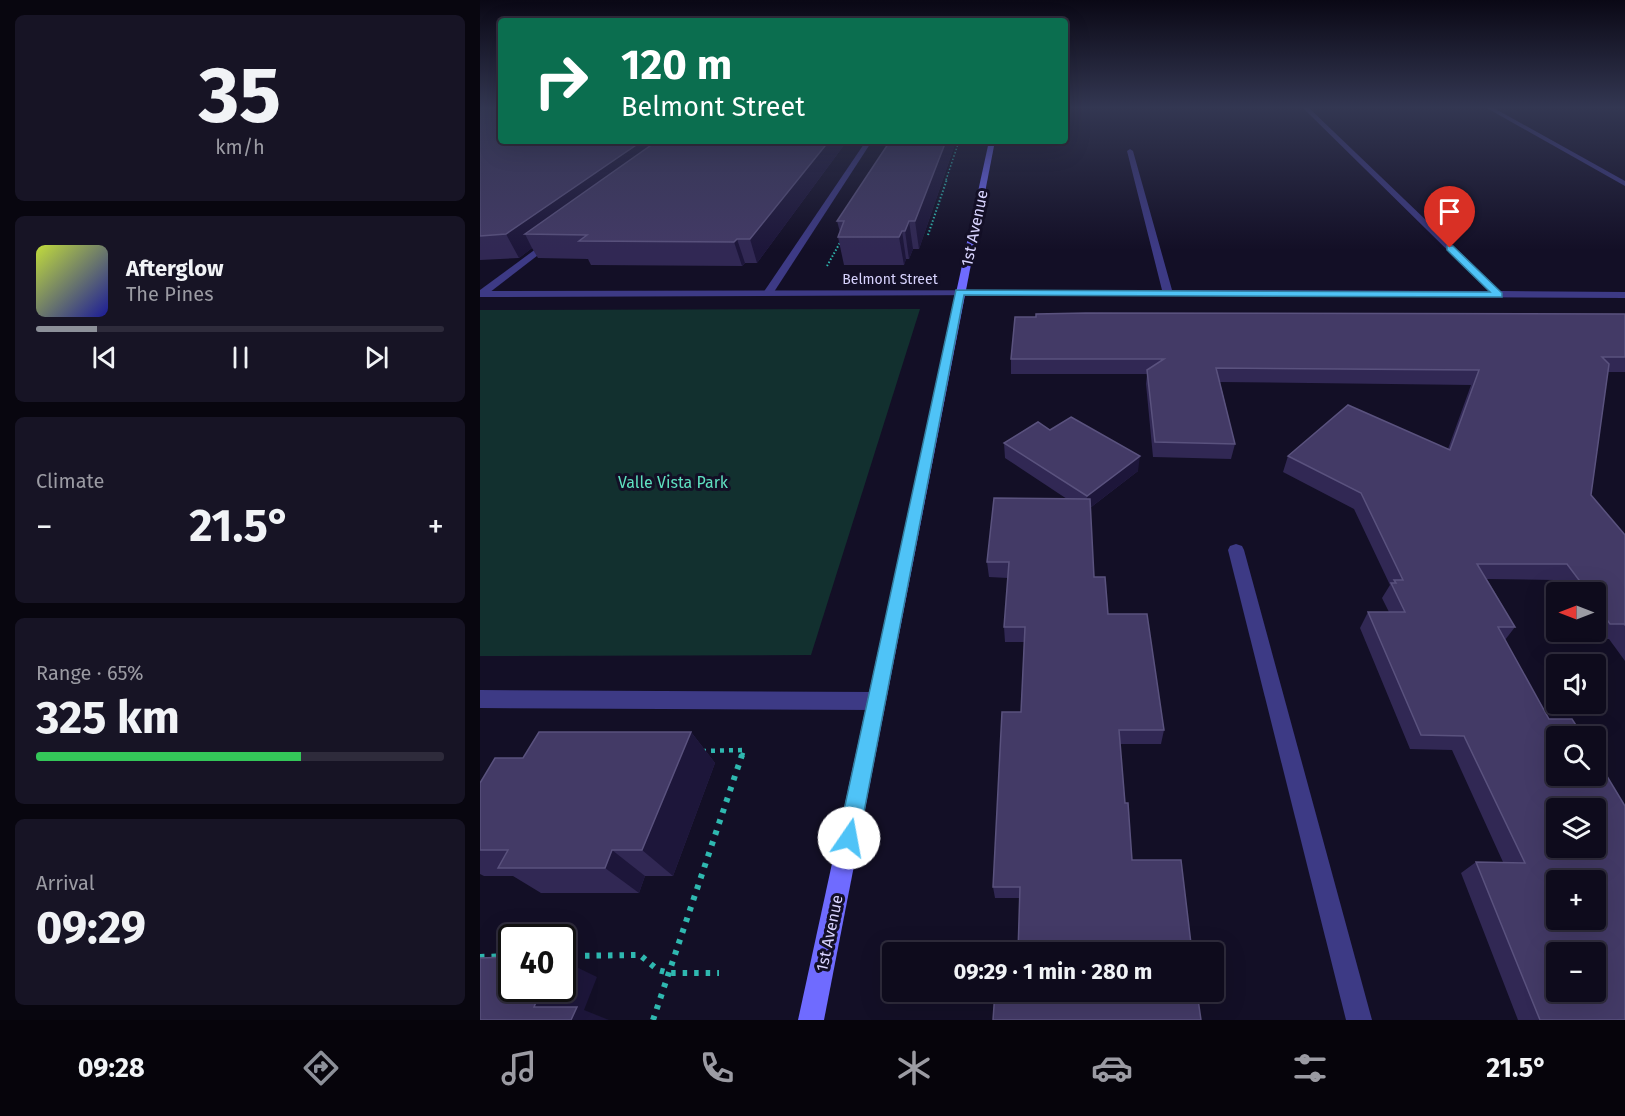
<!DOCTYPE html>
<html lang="en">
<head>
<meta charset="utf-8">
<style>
  :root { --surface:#0e0b1c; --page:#171425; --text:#f1f3f6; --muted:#9b9ba3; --line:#2e2b3b; --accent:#8c9099 }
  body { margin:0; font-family:"Fira Sans",sans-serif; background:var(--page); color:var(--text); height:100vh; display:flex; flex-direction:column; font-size:22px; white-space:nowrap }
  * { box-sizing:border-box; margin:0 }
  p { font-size:20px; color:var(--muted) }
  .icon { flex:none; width:33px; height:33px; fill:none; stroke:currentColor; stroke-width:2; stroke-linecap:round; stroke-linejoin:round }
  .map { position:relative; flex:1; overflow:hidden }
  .panel { display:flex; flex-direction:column; gap:15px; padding:15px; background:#08060f; width:480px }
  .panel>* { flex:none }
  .banner { position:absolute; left:18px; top:18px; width:570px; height:126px; border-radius:6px; box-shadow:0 6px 24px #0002,0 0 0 2px var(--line); background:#0b6e4f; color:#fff; overflow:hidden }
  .needle { width:39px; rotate:270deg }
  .fabs { position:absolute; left:1066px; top:582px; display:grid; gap:12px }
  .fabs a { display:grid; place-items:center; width:60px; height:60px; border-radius:6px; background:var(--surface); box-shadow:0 6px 24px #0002,0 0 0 2px var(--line); font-size:30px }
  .speed { position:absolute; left:18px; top:924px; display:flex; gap:12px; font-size:30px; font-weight:700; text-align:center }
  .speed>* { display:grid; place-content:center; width:78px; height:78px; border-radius:50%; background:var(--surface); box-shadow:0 6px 24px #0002,0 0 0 2px var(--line); line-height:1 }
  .speed .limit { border:3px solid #111; border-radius:9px; background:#fff; color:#111 }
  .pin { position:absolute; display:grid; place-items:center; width:51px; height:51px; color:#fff; margin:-62px -26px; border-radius:50% 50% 50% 0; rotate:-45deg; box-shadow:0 0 6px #0007 }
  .pin .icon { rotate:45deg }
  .me { position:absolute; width:66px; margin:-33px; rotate:12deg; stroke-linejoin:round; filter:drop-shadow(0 0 4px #0008) }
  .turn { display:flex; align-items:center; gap:21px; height:126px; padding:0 24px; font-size:27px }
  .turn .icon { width:78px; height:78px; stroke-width:2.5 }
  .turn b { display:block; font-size:42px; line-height:51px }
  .big { font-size:45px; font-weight:700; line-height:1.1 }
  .panel .tile { flex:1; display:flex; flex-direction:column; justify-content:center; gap:9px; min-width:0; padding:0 21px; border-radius:9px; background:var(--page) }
  .panel .dial { align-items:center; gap:0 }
  .dial b { font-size:78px; line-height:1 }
  .song { display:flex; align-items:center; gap:18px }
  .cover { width:72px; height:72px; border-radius:9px; background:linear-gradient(135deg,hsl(70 70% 55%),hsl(240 70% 35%)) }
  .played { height:6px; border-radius:3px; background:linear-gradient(90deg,var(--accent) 15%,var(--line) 15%) }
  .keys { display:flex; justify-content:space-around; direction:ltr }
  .heat { display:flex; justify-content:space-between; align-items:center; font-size:33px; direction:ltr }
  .charge { height:9px; border-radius:4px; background:linear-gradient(90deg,#34c759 65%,var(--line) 0) }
  .trip { position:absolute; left:402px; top:942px; width:342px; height:60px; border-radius:6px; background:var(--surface); box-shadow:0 6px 24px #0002,0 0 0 2px var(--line); font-weight:700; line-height:60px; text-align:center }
  .menu { display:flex; height:96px; justify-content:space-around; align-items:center; background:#06040b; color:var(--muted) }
  .menu .icon { width:42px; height:42px }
  .menu .selected { color:var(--accent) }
  .menu b { font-size:27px; color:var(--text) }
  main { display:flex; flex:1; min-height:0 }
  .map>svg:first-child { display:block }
</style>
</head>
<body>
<main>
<section class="panel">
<div class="tile dial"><b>35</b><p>km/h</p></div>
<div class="tile">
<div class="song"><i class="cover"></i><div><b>Afterglow</b><p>The Pines</p></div></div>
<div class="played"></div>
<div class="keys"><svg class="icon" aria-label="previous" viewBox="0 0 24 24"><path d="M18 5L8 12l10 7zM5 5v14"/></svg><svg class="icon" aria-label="pause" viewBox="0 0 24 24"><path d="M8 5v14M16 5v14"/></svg><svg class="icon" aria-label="next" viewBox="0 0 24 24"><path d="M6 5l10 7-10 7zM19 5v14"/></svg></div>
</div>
<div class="tile"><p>Climate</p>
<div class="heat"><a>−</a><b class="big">21.5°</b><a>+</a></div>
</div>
<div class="tile"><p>Range · 65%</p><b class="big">325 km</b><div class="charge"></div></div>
<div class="tile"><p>Arrival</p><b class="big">09:29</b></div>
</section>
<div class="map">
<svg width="1145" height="1020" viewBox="0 0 1145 1020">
  <rect width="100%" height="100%" fill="#130f26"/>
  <path fill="#12302f" d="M 440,309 L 331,655 L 0,656 L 0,310 Z"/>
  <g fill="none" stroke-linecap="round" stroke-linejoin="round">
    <path stroke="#2fb8b0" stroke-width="1.5" stroke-dasharray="1.5 2" stroke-linecap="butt" d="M 466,180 L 479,141"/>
    <g stroke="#2fb8b0" stroke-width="2" stroke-dasharray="1.5 2" stroke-linecap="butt">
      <path d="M 448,235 L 467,179"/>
      <path d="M 347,266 L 362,239"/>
    </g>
    <path stroke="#2fb8b0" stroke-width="4.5" stroke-dasharray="4 5" stroke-linecap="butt" d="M 222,751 L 264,750 L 262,756"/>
    <g stroke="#2fb8b0" stroke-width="6" stroke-dasharray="4.5 7" stroke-linecap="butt">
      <path d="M 82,956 L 160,955 L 178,970 L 189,973 L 239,973"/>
      <path d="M 0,957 L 32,956"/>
      <path d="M 173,1020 L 262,755"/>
    </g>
    <g fill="#3d3a85" fill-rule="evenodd">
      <path d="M 386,141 L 392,141 L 292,295 L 284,295 L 283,293 Z"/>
      <path d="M 68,240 L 75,242 L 5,296 L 0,297 L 0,290 Z"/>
      <path d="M 0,690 L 396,692 L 403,695 L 406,701 L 403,707 L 396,710 L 0,708 Z"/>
    </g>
    <g fill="#3d3a85" fill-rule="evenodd">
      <path d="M 822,107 L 828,107 L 1020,291 L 1145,292 L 1145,298 L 517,295 L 0,297 L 0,291 L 682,290 L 647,151 L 650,149 L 653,151 L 692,290 L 1009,291 Z"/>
      <path d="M 1005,107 L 1012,107 L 1145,181 L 1145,186 Z"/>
      <path d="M 756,544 L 762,546 L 764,550 L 892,1020 L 866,1020 L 748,550 L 750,546 Z"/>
    </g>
    <path fill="#6f6bff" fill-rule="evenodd" d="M 509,141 L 515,141 L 344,1020 L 318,1020 Z"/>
  </g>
  <g fill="#312854">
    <path d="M 0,107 L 21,141 L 367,141 L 277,263 L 265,263 L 262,266 L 111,265 L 108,259 L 58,258 L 52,248 L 39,258 L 0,260 Z"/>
    <path d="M 476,141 L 439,249 L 433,249 L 429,259 L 426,259 L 424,265 L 364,265 L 358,237 L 360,232 L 357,221 Z"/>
    <path d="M 1145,314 L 1145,372 L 1128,372 L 1111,495 L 1145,535 L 1145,661 L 1129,639 L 1115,639 L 1110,632 L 1116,632 L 1116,592 L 1084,592 L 1075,580 L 1007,579 L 1035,627 L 1025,640 L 1145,1020 L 1038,1020 L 981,873 L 996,862 L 1023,862 L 972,750 L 930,749 L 880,628 L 888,612 L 909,612 L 902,598 L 910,585 L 874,509 L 803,472 L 808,456 L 968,449 L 991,385 L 740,382 L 755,444 L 751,459 L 673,457 L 666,384 L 667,374 L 531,374 L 531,359 Z"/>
    <path d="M 570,430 L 658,471 L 610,508 L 614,577 L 628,614 L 684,730 L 681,744 L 640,744 L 539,898 L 515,898 L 513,887 L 541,712 L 544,642 L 525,642 L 524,627 L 528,578 L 509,577 L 507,562 L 587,499 L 525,458 L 524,443 Z"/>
    <path d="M 211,732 L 235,763 L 193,876 L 165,876 L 159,893 L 61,893 L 33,876 L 4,876 L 0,874 L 0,783 L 43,758 Z"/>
  </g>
  <g fill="#1d163a">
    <path d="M 162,141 L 195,141 L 45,234 L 52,248 L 39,258 L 26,234 Z"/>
    <path d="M 349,141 L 367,141 L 277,263 L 270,239 Z"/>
    <path d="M 466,141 L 476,141 L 439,249 L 435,221 Z"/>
    <path d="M 429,221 L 433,249 L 429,259 L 425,231 Z"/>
    <path d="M 422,231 L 426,259 L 424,265 L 419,237 Z"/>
    <path d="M 257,239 L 265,263 L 262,266 L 254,242 Z"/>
    <path d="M 660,456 L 658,471 L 606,511 L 607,496 Z"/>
    <path d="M 211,732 L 235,763 L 193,876 L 162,850 Z"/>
    <path d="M 132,850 L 165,876 L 159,893 L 125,868 Z"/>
    <path d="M 82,960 L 117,977 L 104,1010 L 129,1020 L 90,1020 L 54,1007 L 62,988 L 82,988 Z"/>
  </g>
  <g fill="#433a66" stroke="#5a527e" stroke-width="1.5" fill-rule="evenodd">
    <path d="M 0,107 L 21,107 L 21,141 L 162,141 L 26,234 L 0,236 Z"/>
    <path d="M 177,141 L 349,141 L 270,239 L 257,239 L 254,242 L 99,241 L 107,235 L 45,234 Z"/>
    <path d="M 410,141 L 466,141 L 435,221 L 429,221 L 425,231 L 422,231 L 419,237 L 358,237 L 364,221 L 357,221 Z"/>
    <path d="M 606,313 L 1145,314 L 1145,357 L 1122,357 L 1129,364 L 1111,495 L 1145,535 L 1145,625 L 1144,624 L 1130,624 L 1116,604 L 1116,592 L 1108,592 L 1087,564 L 997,564 L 1035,627 L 1018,627 L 1069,719 L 1092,719 L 1103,736 L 1077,736 L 1077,776 L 1116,776 L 1116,758 L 1145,806 L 1145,1020 L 1060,1020 L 996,862 L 1045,863 L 984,736 L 941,735 L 888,612 L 925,612 L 911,583 L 916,583 L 914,580 L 923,580 L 881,493 L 808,456 L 868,405 L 970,450 L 999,370 L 736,368 L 755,444 L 675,442 L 667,370 L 684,359 L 531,359 L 535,317 L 556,317 L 556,314 ZM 1077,808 L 1116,808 L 1116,848 L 1077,848 ZM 1077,880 L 1116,880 L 1116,920 L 1077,920 ZM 1077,952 L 1116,952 L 1116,992 L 1077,992 Z"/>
    <path d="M 591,417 L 660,456 L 607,496 L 524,443 L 558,422 L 570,430 Z"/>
    <path d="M 514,498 L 610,499 L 614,577 L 625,577 L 628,614 L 667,614 L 684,730 L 639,730 L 645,803 L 648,803 L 652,860 L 701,860 L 712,952 L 538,952 L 540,887 L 513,887 L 522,712 L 541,712 L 545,627 L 524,627 L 529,562 L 507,562 Z"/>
    <path d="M 59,732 L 211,732 L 162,850 L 132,850 L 125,868 L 18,868 L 28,850 L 0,850 L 0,783 L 15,758 L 43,758 Z"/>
    <path d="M 32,957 L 32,988 L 62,988 L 54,1007 L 97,1007 L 91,1020 L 0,1020 L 0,958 Z"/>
    <path d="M 515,992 L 717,992 L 721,1020 L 513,1020 Z"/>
  </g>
  <linearGradient id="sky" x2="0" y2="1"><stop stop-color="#0a0815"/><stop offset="0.43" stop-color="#333752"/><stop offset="1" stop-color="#333752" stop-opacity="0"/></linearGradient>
  <rect width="1145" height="250" fill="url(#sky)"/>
  <path fill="#4fc3f7" stroke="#337fa1" stroke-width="1.5" d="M 967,246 L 973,246 L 1022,293 L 1022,297 L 484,295 L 379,838 L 376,845 L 369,848 L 361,845 L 358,838 L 476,290 L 1010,292 L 967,250 Z"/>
  <g text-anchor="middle" stroke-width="6" stroke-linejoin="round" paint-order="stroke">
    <g font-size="14" fill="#d9d4ff" stroke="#130f26">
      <text x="410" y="284">Belmont Street</text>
    </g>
    <g font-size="16" fill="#d9d4ff" stroke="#130f26">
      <text transform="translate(494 228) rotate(-78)" y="6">1st Avenue</text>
      <text transform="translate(349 933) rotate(-78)" y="6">1st Avenue</text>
    </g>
    <g font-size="16" fill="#5fe0c0" stroke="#130f26">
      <text x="193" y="488">Valle Vista Park</text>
    </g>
  </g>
</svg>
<div class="fabs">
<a><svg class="needle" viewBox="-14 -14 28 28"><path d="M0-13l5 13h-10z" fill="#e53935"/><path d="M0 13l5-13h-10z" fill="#9b9ba3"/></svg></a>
<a><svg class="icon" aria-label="sound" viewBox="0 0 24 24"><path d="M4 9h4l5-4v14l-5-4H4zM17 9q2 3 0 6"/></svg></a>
<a><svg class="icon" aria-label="search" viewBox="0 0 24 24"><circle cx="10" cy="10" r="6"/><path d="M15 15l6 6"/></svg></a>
<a><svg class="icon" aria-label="layers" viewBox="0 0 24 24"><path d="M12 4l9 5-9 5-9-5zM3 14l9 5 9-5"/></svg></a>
<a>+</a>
<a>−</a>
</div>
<div class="speed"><div class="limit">40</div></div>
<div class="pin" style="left:970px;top:248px;background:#d93025"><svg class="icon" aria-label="arrive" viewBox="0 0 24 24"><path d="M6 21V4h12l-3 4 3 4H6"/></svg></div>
<svg class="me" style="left:369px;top:838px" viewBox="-20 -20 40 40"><circle r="19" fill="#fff"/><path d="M0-13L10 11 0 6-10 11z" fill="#4fc3f7"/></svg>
<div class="trip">09:29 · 1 min · 280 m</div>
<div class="banner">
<div class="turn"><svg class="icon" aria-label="right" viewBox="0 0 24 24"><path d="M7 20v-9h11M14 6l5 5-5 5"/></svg><div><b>120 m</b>Belmont Street</div></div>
</div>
</div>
</main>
<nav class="menu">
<b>09:28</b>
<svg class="icon selected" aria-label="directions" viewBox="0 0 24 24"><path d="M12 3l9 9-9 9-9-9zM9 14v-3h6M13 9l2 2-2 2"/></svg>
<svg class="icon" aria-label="music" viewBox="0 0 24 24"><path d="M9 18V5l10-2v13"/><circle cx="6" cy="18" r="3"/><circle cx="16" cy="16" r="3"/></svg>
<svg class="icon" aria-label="phone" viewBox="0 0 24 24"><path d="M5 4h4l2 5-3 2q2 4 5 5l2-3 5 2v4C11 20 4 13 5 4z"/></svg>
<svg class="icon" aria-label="climate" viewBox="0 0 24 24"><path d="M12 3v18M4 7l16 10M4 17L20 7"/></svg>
<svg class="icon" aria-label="car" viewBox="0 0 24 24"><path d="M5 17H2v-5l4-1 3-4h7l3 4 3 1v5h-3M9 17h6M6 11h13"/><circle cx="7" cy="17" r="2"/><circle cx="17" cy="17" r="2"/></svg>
<svg class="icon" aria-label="filters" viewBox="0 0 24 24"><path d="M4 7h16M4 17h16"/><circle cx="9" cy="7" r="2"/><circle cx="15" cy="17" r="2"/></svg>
<b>21.5°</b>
</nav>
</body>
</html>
